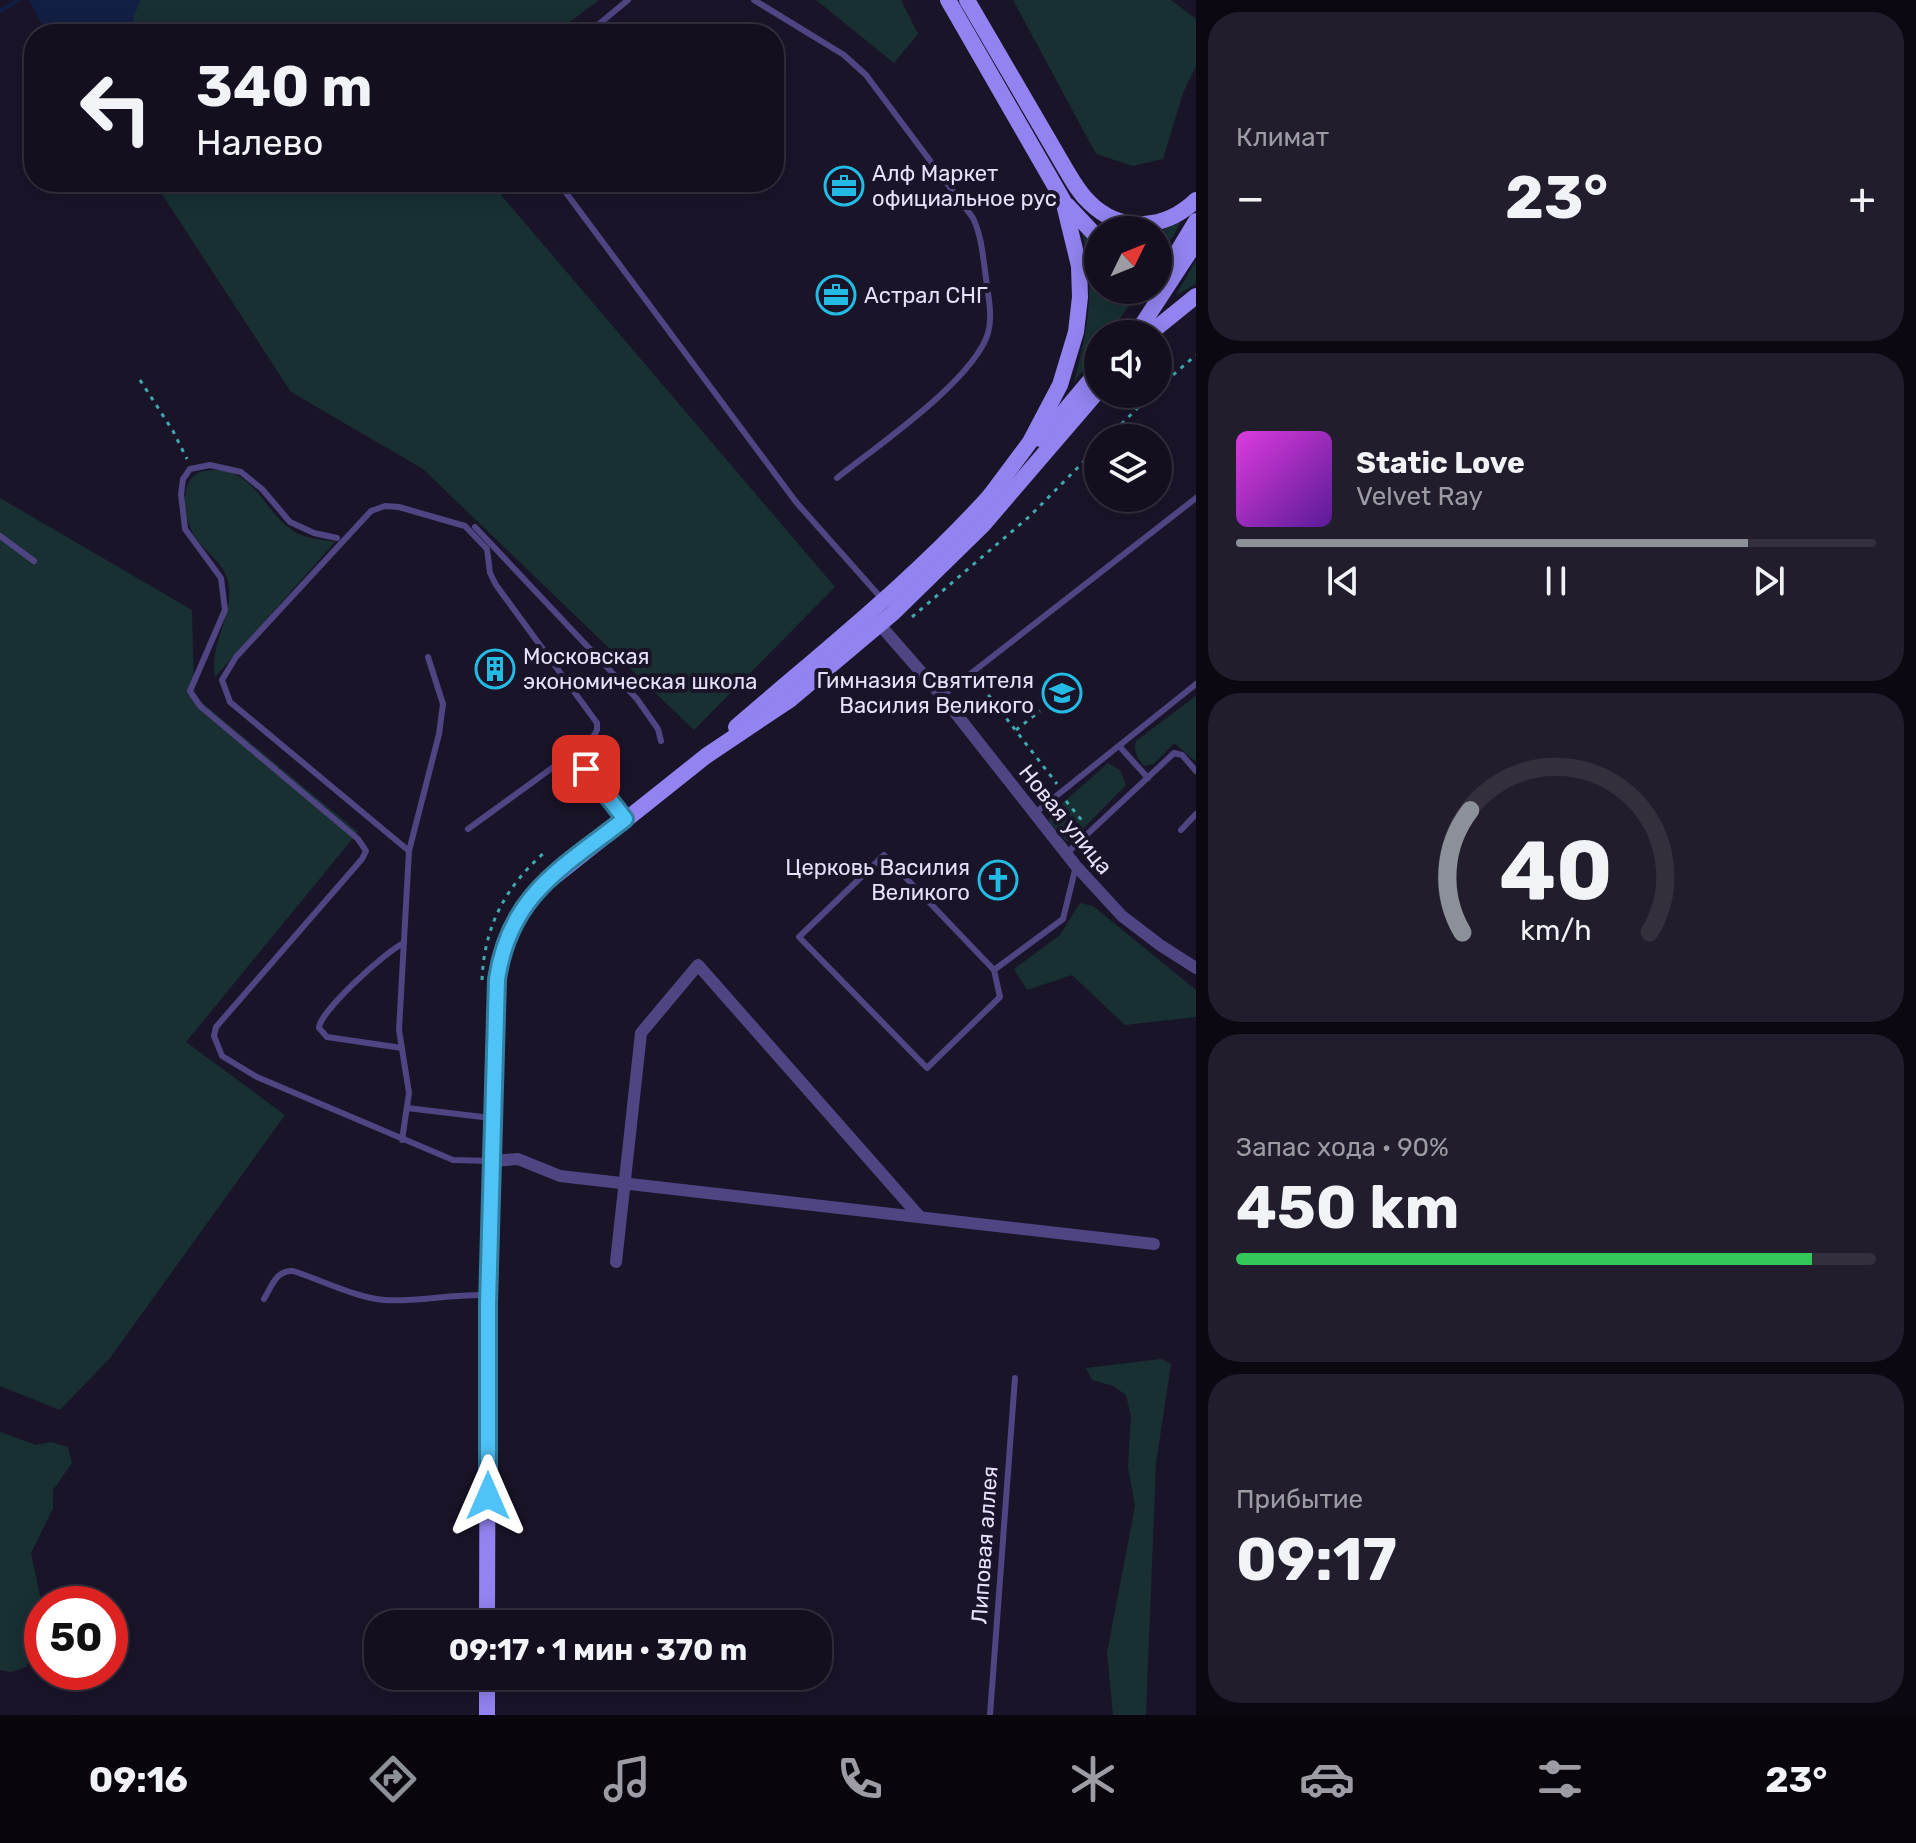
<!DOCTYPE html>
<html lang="ru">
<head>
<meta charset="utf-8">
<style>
  :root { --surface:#140f1f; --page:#211d2c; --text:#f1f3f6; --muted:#9d9ca4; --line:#332f3d; --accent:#8c9099 }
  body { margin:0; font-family:Rubik,sans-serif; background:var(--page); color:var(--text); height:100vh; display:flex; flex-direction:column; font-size:30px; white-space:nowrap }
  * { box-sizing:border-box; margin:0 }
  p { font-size:26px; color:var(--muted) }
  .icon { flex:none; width:44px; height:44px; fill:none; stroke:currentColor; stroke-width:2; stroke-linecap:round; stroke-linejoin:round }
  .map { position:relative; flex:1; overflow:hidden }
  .details { display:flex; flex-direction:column; gap:12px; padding:12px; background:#0b0811; width:720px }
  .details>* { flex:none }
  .banner { position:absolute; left:24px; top:24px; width:760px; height:168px; border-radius:32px; box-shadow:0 4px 20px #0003,0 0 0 2px var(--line); background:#140f1f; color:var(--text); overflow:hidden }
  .needle { width:52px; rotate:47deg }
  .controls { position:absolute; left:1084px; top:216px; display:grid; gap:16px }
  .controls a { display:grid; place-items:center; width:88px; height:88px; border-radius:50%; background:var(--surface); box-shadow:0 4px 20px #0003,0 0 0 2px var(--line); font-size:40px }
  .speed { position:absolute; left:24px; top:1586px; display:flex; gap:16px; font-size:40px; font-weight:700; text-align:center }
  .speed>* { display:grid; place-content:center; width:104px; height:104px; border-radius:50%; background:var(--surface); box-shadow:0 4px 20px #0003,0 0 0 2px var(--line); line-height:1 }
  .speed .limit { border:12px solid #d22; background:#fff; color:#111 }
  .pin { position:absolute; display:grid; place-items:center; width:68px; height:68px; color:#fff; margin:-34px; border-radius:16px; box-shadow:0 4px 12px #0006 }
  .me { position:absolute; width:88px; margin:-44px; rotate:0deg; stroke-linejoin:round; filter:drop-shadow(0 0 6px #0008) }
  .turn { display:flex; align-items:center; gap:28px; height:168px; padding:0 40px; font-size:36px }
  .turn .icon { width:104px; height:104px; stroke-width:2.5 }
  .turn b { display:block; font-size:56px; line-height:68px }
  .big { font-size:60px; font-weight:700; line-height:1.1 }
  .details .tile { flex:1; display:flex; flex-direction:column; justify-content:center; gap:12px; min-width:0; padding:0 28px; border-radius:32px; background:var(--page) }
  .details .dial { align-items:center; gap:0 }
  .dial svg { height:208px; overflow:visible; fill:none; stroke:var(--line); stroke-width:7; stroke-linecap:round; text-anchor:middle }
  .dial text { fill:var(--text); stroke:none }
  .song { display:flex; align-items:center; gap:24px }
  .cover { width:96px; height:96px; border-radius:12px; background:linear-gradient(135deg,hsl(300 70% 55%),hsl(270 70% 35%)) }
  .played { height:8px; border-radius:4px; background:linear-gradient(90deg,var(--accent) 80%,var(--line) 80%) }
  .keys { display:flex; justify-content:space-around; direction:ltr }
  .heat { display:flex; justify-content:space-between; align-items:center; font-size:44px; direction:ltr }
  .charge { height:12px; border-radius:6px; background:linear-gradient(90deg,#34c759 90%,var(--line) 0) }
  .trip { position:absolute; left:364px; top:1610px; width:468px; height:80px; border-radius:32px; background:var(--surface); box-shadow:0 4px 20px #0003,0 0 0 2px var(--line); font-weight:700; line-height:80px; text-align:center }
  .tab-bar { display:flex; height:128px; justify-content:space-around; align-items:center; background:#08060c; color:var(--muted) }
  .tab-bar .icon { width:56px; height:56px }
  .tab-bar .active { color:var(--accent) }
  .tab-bar b { font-size:36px; color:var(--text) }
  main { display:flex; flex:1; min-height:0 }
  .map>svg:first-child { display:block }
</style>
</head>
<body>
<main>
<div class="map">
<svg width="1196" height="1715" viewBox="0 0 1196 1715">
  <rect width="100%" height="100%" fill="#1a1429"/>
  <g fill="#183032">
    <path d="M 30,0 L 599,0 L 554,34 L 53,34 Z"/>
    <path d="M 816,0 L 901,0 L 918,34 L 894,63 Z"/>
    <path d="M 1013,0 L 1171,0 L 1196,19 L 1196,66 L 1183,93 L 1163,159 L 1133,166 L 1096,154 Z"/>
    <path d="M 154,182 L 490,182 L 835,587 L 694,730 L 423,469 L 291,392 Z"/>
    <path d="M 1181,222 L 1162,256 L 1158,258 L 1158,232 Z"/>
    <path d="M 1082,233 L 1098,248 L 1098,290 L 1140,290 L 1109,334 L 1098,334 L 1098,350 L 1074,382 C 1087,333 1097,283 1082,233 Z"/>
    <path d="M 1196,260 L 1196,284 L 1176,295 Z"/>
    <path d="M 214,470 C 255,470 263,510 292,530 C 304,539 321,539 335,542 L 215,677 C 209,646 232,618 229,587 C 227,565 207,554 195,537 C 185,522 178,486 196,474 C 201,470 208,471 214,470 Z"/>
    <path d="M 0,498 L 192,610 L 194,696 L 358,832 L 186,1042 L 285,1115 L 110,1358 L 60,1410 L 0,1386 Z"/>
    <path d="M 1196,696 L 1196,762 L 1174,743 L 1154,764 L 1144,766 C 1138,759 1133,751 1136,741 Z"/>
    <path d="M 1108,763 L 1120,770 L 1126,785 L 1072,840 L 1066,841 L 1049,822 L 1049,815 Z"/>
    <path d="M 1080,903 L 1093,906 L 1196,990 L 1196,1017 L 1125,1025 L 1072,975 L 1027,990 L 1014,969 L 1060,935 Z"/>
    <path d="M 1161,1359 L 1171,1364 L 1156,1463 L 1146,1715 L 1113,1715 L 1107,1653 L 1135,1506 L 1128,1467 L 1131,1416 L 1126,1395 L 1113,1386 L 1092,1380 L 1086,1368 Z"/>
    <path d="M 0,1432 L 36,1445 L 51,1442 L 68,1447 L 72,1463 L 53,1490 L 53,1508 L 31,1553 L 41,1601 L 29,1635 L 32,1651 L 26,1667 L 11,1672 L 0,1670 Z"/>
  </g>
  <path fill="#121f44" d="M 29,0 L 141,0 L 134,15 L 133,34 L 47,34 Z"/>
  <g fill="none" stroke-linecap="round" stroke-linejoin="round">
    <path stroke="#121f44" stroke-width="4" d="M 0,11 L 18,0"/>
    <g stroke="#40a9af" stroke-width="3" stroke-dasharray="4 6" stroke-linecap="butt">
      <path d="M 140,380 L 173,431 L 187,459"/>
      <path d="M 1158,388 L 1196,355"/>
      <path d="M 1107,438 L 1152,394"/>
      <path d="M 912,617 L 1030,516 L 1098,447"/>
      <path d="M 976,679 L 1057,784"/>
      <path d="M 1016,730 L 1040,711"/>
      <path d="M 1066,801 L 1084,823"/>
      <path d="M 482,980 C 484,927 505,887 545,852"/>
    </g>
    <g stroke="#4e4582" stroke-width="6">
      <path d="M 754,0 L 844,55 L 866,75 L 973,218 C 982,237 983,258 986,278 C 988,296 993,316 988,333 C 974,380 877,446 837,478"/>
      <path d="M 587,34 L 628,0"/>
      <path d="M 558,182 L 796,502 L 883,600"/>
      <path d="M 475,527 L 637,699 L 658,729 L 661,741"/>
      <path d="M 0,536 L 34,561"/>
      <path d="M 337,538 L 314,533 L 290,522 L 262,489 L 241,472 L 210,465 L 190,469 L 183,479 L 181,494 L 185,529 L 221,578 L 225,610 L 190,691 L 200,706 L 358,839 L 366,851 L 362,859 L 216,1027 L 214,1036 L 222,1056 L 257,1077 L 453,1160 L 490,1161"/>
      <path d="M 942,696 L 1196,498"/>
      <path d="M 1120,747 L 1148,778"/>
      <path d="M 573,753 L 625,819"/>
      <path d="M 1035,813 L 1196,684"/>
      <path d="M 1181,830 L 1196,814"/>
      <path d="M 409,851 L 230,702 L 222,680 L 236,657 L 371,511 L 385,506 L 399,507 L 465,526 L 487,549 L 490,573 L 496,585 L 597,723 L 597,730 L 592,739 L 468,829"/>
      <path d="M 1066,854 L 1174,753 L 1182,755 L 1196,771"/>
      <path d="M 994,970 L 884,855 L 799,937 L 927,1068 L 1000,997 L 994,970 L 1063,919 L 1076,866"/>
      <path d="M 402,1048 L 327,1037 L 319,1028 C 319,1012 387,950 404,943"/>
      <path d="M 407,1108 L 491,1118"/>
      <path d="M 402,1140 L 409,1093 L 399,1030 L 409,851 L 439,734 L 443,704 L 428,657"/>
      <path d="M 264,1299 C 272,1286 276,1270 293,1271 C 318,1279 360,1299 384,1300 C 417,1302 451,1294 485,1295"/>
      <path d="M 990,1715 L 1015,1378"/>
    </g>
    <g stroke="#4e4582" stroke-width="12">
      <path d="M 874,618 L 942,696 L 1076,866 L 1122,916 L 1160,945 L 1196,968"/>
      <path d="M 493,1161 L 518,1159 L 560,1176 L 1154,1244"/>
      <path d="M 616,1262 L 641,1033 L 698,965 L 920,1217"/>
    </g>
    <g stroke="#9283f0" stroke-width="16">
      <path d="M 948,0 L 1063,200 L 1079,266 L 1080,297 L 1076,332 L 1060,385 L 1030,442 L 989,497"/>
      <path d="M 967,0 L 1065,168 C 1072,180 1079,193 1090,203 C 1122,234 1166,229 1196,200"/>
      <path d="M 1067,205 L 1098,238"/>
      <path d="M 1160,281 L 1196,221"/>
      <path d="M 1136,334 L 1196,242"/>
      <path d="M 1149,334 L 1196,296"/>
      <path d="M 1041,439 L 1098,371"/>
      <path d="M 736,727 C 825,650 918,577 996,489"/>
      <path d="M 487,1624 L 488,1304 L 495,1011 L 500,965 L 505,941 L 521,910 L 534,893 L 706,756 L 791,699 L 892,614 L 983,525 L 1098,391"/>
      <path d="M 487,1715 L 487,1676"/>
    </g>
  </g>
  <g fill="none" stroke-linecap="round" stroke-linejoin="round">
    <g stroke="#337fa1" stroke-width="20">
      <path id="route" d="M 488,1496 L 488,1304 L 497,979 C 510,894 562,868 625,819 L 586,769"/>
    </g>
    <use href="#route" stroke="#4fc3f7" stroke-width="14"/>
  </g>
  <defs>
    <g id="office-ring" transform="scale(2)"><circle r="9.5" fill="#1a1429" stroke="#23bbe4" stroke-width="1.5"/><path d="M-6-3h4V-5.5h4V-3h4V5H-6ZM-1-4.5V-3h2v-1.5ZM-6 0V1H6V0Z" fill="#23bbe4"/></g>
    <g id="building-ring" transform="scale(2)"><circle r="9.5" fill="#1a1429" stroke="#23bbe4" stroke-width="1.5"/><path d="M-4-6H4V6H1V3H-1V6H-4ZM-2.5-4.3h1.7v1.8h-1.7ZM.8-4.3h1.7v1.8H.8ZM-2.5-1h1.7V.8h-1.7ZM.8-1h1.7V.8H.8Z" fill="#23bbe4"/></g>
    <g id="school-ring" transform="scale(2)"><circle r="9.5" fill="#1a1429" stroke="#23bbe4" stroke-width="1.5"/><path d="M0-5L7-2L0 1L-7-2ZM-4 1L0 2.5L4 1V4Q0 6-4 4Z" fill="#23bbe4"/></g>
    <g id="church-ring" transform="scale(2)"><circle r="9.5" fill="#1a1429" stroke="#23bbe4" stroke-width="1.5"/><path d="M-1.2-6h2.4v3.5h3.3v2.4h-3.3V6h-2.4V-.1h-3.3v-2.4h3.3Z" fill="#23bbe4"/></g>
  </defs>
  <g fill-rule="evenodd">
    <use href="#office-ring" x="844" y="186"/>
    <use href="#office-ring" x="836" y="295"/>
    <use href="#building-ring" x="495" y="669"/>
    <use href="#school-ring" x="1062" y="693"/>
    <use href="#church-ring" x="998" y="880"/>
  </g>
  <g text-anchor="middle" stroke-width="8" stroke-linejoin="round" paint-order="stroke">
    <g font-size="22" fill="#e6e0fb" stroke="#1a1429" text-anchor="start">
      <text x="872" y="181">Алф Маркет<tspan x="872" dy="25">официальное рус</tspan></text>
      <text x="864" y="303">Астрал СНГ</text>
      <text x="523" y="664">Московская<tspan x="523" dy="25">экономическая школа</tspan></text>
      <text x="1034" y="688" text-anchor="end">Гимназия Святителя<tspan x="1034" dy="25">Василия Великого</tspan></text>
      <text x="970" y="875" text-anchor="end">Церковь Василия<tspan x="970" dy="25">Великого</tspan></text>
    </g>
    <g font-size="22" fill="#e6e0fb" stroke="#1a1429">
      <text transform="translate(1066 819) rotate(51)" y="8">Новая улица</text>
      <text transform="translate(984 1545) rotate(-86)" y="8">Липовая аллея</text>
    </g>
  </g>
</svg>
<div class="controls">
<a><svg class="needle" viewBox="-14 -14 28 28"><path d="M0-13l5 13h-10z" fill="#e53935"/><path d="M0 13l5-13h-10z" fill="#9d9ca4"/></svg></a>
<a><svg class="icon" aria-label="sound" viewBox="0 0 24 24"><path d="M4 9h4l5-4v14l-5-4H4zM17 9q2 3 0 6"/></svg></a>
<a><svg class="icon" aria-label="layers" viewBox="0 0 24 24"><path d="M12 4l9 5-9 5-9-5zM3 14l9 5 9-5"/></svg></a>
</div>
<div class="speed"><div class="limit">50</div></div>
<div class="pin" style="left:586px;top:769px;background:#d93025"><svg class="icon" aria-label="arrive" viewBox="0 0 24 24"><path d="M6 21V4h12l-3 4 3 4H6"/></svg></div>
<svg class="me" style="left:488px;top:1496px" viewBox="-20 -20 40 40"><path d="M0-17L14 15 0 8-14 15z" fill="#4fc3f7" stroke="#fff" stroke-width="4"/></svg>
<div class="trip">09:17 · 1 мин · 370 m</div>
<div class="banner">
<div class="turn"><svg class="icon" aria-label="left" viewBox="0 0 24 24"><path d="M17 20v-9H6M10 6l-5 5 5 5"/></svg><div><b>340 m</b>Налево</div></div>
</div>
</div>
<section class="details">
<div class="tile"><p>Климат</p>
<div class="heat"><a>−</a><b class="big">23°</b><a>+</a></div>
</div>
<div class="tile">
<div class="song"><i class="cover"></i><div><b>Static Love</b><p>Velvet Ray</p></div></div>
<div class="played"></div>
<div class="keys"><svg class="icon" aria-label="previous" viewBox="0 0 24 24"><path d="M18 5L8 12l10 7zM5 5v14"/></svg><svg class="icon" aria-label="pause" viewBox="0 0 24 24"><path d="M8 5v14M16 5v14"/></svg><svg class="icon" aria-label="next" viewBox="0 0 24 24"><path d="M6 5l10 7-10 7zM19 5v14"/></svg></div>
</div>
<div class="tile dial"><svg viewBox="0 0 100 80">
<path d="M14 69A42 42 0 1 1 86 69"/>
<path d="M14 69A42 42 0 0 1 17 22" stroke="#8c9099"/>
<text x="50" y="56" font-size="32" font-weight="700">40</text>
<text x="50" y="72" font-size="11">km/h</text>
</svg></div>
<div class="tile"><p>Запас хода · 90%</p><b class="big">450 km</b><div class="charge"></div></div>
<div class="tile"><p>Прибытие</p><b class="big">09:17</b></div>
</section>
</main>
<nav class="tab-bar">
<b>09:16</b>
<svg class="icon active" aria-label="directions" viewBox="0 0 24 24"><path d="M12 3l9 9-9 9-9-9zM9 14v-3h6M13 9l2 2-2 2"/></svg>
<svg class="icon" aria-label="music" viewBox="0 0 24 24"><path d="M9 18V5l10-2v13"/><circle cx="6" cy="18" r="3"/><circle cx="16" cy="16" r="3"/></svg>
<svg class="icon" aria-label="phone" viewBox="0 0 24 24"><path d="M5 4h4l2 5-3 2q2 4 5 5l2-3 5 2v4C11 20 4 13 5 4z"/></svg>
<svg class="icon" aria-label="climate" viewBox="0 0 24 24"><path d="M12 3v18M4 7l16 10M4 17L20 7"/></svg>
<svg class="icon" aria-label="car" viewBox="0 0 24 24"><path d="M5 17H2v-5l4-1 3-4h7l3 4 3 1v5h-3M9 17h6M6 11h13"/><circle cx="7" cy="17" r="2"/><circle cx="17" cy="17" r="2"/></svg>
<svg class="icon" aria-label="filters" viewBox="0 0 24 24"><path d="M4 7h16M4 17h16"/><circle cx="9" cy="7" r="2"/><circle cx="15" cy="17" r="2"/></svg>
<b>23°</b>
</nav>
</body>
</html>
